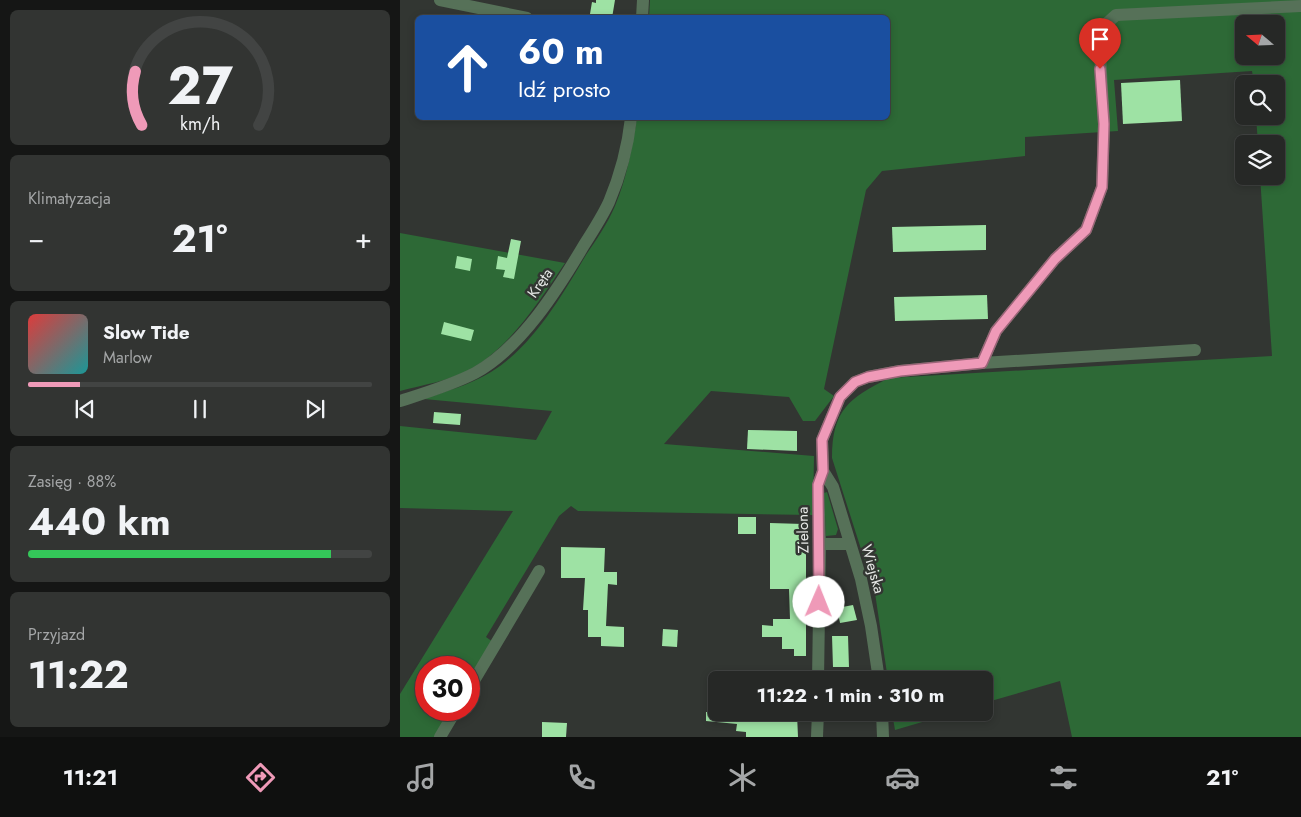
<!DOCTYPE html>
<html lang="pl">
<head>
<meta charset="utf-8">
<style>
  :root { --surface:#262826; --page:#323432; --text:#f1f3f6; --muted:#a4a6a7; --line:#424443; --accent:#ef9ab8 }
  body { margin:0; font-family:Jost,sans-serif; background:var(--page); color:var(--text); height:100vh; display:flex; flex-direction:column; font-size:19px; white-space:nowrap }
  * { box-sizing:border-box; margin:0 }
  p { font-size:16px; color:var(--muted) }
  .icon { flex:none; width:28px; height:28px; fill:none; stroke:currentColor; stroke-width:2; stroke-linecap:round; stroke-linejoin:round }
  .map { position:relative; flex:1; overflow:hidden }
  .drawer { display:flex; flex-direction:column; gap:10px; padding:10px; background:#151615; width:400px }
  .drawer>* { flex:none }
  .guide { position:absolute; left:15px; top:15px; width:475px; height:105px; border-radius:8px; box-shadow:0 2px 8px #0003,0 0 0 1px var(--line); background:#1a4fa0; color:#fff; overflow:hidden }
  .needle { width:32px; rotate:289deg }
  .buttons { position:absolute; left:835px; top:15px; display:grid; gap:10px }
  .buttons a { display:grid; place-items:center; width:50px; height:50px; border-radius:8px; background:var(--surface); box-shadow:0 2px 8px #0003,0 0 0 1px var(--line); font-size:25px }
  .speed { position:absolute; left:15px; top:656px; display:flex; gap:10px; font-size:25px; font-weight:700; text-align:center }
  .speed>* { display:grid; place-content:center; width:65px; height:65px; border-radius:50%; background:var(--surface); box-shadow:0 2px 8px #0003,0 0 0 1px var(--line); line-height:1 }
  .speed .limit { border:8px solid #d22; background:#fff; color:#111 }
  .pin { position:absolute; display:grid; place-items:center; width:42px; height:42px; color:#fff; margin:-51px -21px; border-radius:50% 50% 50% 0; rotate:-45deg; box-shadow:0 0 5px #0007 }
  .pin .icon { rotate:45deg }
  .me { position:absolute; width:55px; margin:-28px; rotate:1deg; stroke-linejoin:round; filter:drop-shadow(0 0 4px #0008) }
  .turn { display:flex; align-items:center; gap:18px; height:105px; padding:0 20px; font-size:22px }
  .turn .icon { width:65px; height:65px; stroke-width:2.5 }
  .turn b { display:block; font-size:35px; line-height:42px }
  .big { font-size:38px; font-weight:700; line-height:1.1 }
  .drawer .widget { flex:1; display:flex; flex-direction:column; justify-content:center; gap:8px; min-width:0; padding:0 18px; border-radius:8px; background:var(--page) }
  .drawer .dial { align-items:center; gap:0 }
  .dial svg { height:130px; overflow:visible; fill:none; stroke:var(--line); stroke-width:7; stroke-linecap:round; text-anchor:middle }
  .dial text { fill:var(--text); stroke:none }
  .song { display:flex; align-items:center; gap:15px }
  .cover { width:60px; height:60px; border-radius:8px; background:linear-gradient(135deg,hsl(0 70% 55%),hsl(180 70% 35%)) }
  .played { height:5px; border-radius:2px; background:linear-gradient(90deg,var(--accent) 15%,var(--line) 15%) }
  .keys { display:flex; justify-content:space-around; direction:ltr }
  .heat { display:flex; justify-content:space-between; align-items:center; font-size:28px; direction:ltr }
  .charge { height:8px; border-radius:4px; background:linear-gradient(90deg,#34c759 88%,var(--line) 0) }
  .trip { position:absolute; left:308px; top:671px; width:285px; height:50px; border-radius:8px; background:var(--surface); box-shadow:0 2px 8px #0003,0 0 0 1px var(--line); font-weight:700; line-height:50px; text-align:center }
  .menu { display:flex; height:80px; justify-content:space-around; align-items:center; background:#0f100f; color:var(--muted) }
  .menu .icon { width:35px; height:35px }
  .menu .selected { color:var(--accent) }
  .menu b { font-size:22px; color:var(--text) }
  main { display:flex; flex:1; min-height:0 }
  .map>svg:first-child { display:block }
</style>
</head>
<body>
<main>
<section class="drawer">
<div class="widget dial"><svg viewBox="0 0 100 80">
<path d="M14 69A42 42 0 1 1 86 69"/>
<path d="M14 69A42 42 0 0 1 10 36" stroke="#ef9ab8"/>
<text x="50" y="56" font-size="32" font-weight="700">27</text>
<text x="50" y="72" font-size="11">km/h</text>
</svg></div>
<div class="widget"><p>Klimatyzacja</p>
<div class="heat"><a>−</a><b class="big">21°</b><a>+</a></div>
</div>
<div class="widget">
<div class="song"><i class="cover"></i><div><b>Slow Tide</b><p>Marlow</p></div></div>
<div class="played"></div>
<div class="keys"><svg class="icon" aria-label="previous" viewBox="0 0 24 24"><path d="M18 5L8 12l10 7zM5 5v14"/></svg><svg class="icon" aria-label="pause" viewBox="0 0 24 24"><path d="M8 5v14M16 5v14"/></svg><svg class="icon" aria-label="next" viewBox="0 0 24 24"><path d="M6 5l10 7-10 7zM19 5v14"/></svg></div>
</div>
<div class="widget"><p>Zasięg · 88%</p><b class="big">440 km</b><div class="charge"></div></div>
<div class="widget"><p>Przyjazd</p><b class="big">11:22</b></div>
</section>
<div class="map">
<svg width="901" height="737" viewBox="0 0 901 737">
  <rect width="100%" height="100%" fill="#323632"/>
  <g fill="#2d6936" fill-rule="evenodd">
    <path d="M 250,0 L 901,0 L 901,737 L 672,737 L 660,681 L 584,703 L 584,680 L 488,680 L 475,593 L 432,458 C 432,410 449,398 489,378 L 872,356 L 860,176 L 876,176 L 876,144 L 858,144 L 856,116 L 876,116 L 876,84 L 854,84 L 852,71 L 714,80 L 718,131 L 625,137 L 625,156 L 482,171 L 466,190 L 424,389 L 434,396 L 415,421 L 403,421 L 389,397 L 311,391 L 264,444 L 414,456 L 413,515 L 178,511 L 171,506 L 159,516 L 86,637 L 93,642 L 69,682 L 69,668 L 26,668 L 26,710 L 52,710 L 36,737 L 0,737 L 0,694 L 113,511 L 0,508 L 0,426 L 136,440 L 152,411 L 24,399 C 46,391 70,385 91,372 C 133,346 161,297 186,255 C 196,240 208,223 215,206 C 227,178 232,147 237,118 L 488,118 L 488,18 L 249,17 ZM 844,24 L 876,24 L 876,56 L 844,56 Z"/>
    <path d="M 0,233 L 165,263 C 140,300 109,349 69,370 C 48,381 23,385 0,391 Z"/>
    <path d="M 427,492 L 438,529 L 436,535 L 426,536 L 424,493 Z"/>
    <path d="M 492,713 L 492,712 L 553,713 L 495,730 Z"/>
  </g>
  <g fill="#9ee2a4">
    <path d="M 196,0 L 215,0 L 212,18 L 190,14 L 192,2 L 196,3 Z"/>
    <path d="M 780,80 L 782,121 L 723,124 L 721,83 Z"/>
    <path d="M 586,225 L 586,250 L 493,252 L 492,227 Z"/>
    <path d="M 111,239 L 121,241 L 114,279 L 103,277 L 105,270 L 96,269 L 98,256 L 107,258 Z"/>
    <path d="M 57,256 L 72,259 L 70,271 L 55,268 Z"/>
    <path d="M 587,295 L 588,319 L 495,321 L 494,297 Z"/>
    <path d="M 44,322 L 74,330 L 71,341 L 41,334 Z"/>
    <path d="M 34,412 L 61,414 L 60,425 L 33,423 Z"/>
    <path d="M 348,430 L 397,431 L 397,451 L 347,449 Z"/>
    <rect x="338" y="517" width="18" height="17"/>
    <path d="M 370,523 L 403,524 L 403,553 L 406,553 L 406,656 L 394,656 L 394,649 L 382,649 L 382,637 L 362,637 L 362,625 L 373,626 L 373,619 L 390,619 L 389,589 L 370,589 Z"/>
    <path d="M 161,547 L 205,548 L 204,572 L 217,572 L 217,585 L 208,584 L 206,626 L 224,627 L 224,647 L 201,646 L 201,637 L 188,637 L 188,610 L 183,610 L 185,578 L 161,578 Z"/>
    <path d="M 453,605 L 457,620 L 440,623 L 437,608 Z"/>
    <path d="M 263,629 L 278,630 L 277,647 L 262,646 Z"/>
    <path d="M 432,636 L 448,636 L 449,667 L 433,667 Z"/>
    <path d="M 306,712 L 397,714 L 398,737 L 346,737 L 346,732 L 336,731 L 337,724 L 306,721 Z"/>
    <path d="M 142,722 L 167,723 L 166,737 L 142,737 Z"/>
  </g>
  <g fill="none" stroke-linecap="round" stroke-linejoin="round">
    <g stroke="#567158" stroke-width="12">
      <path d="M 40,0 L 127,18"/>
      <path d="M 242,18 L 243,0"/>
      <path d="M 582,363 L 596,331 L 655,259 L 686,230 L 702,187 L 704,124 L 699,37 L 705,25 L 716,15 L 901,6"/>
      <path d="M 0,401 C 25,393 52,385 75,373 C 121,348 158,289 184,245 C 193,231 202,217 209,202 C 220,176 228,145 231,118"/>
      <path d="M 423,471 L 433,487 L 461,579 L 471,626 L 479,680"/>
      <path d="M 420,544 L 449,544"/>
      <path d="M 418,680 L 420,544 L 418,485 L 423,471 L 422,440 L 440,397 L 455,382 L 468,377 L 500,371 L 582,363 L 795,350"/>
      <path d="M 69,689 L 139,571"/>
      <path d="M 482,712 L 483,737"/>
      <path d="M 40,737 L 56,710"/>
      <path d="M 417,737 L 418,712"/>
    </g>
  </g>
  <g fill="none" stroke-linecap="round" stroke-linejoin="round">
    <g stroke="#9b6478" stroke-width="12">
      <path id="route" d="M 419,602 L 418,485 L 423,471 L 422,440 L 440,397 L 455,382 L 468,377 L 500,371 L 582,363 L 596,331 L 655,259 L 686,230 L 702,187 L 704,124 L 700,69"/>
    </g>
    <use href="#route" stroke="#ef9ab8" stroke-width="9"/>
  </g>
  <g text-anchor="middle" stroke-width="5" stroke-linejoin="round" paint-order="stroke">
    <g font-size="15" fill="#e6e8e6" stroke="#323632">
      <text transform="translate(140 283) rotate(-55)" y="5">Kręta</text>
      <text transform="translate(403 530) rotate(-91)" y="5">Zielona</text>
      <text transform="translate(473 569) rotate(74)" y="5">Wiejska</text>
    </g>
  </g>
</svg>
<div class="buttons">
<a><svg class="needle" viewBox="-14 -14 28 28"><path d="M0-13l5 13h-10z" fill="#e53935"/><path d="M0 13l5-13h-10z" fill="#a4a6a7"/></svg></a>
<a><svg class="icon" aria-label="search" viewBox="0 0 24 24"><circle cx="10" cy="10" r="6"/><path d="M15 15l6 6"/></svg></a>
<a><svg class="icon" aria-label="layers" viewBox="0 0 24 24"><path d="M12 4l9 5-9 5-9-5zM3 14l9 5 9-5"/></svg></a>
</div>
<div class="speed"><div class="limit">30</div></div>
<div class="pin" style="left:700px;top:69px;background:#d93025"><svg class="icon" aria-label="arrive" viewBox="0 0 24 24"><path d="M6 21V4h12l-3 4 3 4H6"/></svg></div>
<svg class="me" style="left:419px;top:602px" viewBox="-20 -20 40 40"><circle r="19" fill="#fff"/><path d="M0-13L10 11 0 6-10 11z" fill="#ef9ab8"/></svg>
<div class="trip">11:22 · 1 min · 310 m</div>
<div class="guide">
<div class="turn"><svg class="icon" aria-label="ahead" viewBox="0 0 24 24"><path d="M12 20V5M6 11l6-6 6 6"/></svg><div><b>60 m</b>Idź prosto</div></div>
</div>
</div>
</main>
<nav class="menu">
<b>11:21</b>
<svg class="icon selected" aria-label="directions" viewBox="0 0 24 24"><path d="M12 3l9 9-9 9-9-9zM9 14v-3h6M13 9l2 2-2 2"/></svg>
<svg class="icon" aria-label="music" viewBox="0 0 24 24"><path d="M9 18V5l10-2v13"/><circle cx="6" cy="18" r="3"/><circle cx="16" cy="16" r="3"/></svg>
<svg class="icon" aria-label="phone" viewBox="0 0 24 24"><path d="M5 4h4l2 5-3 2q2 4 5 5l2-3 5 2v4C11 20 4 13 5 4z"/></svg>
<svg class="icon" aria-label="climate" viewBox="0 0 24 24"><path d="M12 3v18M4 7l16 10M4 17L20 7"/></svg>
<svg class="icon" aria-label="car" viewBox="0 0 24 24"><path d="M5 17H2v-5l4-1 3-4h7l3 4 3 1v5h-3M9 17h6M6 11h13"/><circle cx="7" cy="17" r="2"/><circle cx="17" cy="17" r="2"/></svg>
<svg class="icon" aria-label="filters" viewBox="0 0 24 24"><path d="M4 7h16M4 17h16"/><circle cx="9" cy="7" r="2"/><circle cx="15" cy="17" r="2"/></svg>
<b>21°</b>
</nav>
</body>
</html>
